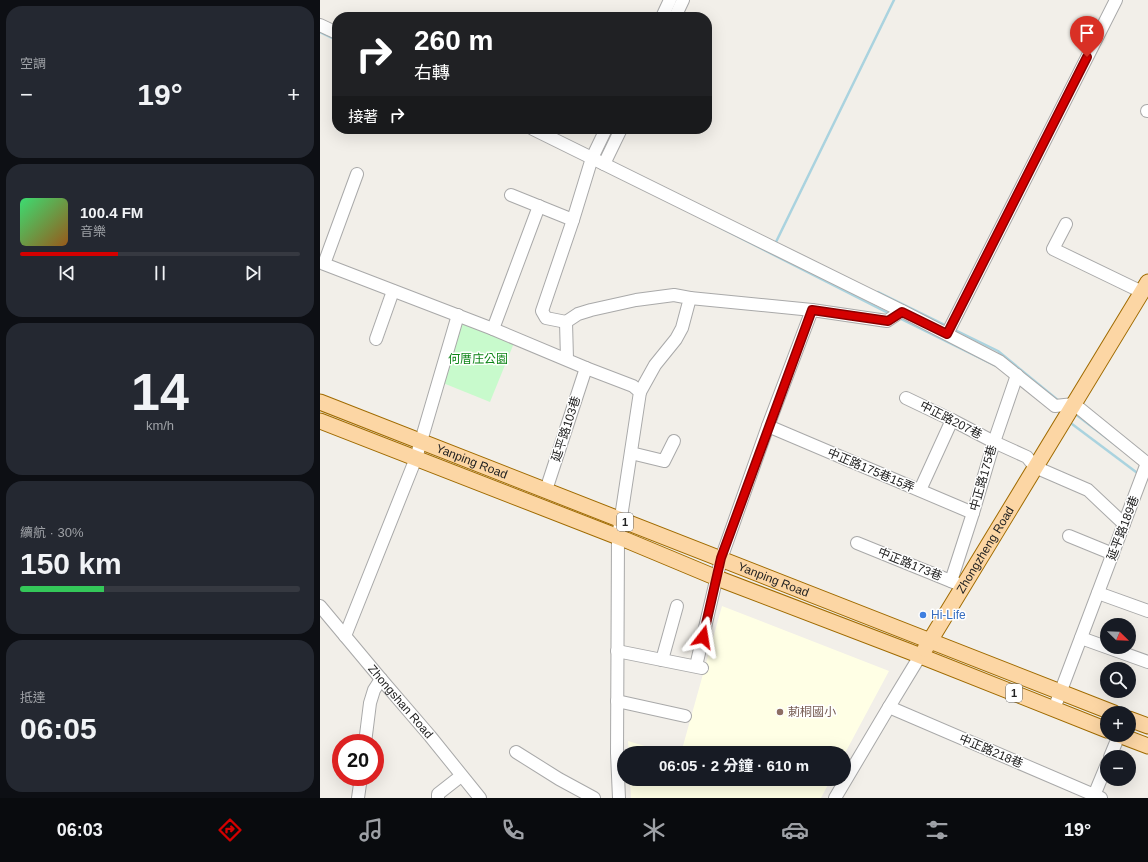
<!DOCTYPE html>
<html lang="zh-TW">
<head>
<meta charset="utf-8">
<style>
  :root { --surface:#171b24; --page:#242831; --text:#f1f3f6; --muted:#9ea1a6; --line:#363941; --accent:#d40000 }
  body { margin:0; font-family:Arial,"Noto Sans TC",sans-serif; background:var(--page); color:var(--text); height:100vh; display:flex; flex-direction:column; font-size:15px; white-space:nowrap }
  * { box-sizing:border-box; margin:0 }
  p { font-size:13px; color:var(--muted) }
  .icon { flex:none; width:22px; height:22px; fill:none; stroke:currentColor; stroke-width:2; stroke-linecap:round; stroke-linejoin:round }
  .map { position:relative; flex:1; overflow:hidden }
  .sheet { display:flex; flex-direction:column; gap:6px; padding:6px; background:#0d0f14; width:320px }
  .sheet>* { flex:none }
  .guide { position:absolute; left:12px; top:12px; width:380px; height:122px; border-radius:16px; box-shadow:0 4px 16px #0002; background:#202124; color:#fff; overflow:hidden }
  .needle { width:26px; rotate:113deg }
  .fabs { position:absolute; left:780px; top:618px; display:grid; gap:8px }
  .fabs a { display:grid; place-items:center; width:36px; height:36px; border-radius:50%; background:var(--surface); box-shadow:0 4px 16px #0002; font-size:20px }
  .speed { position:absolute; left:12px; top:734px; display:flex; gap:8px; font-size:20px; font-weight:700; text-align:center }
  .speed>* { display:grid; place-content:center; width:52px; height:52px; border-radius:50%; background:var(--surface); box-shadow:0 4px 16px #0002; line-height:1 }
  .speed .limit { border:6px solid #d22; background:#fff; color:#111 }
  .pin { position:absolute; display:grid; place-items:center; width:34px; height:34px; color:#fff; margin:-41px -17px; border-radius:50% 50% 50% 0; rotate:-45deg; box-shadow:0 0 4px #0007 }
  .pin .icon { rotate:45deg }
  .me { position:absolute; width:44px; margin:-22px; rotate:14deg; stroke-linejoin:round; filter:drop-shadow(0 0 3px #0008) }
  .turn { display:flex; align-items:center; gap:14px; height:84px; padding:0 16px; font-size:18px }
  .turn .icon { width:52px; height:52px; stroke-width:2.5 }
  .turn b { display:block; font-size:28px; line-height:34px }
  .then { display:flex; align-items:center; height:38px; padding:0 16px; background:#0003; gap:8px; font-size:15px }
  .big { font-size:30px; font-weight:700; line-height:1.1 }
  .sheet .card { flex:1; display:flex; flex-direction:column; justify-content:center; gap:6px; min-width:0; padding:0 14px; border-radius:16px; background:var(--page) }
  .sheet .dial { align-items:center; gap:0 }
  .dial b { font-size:52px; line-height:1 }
  .song { display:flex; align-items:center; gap:12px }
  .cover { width:48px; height:48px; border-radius:6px; background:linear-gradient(135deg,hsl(140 70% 55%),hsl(30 70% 35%)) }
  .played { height:4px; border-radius:2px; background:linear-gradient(90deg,var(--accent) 35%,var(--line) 35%) }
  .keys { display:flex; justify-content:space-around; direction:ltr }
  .heat { display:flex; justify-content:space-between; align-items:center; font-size:22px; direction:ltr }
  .charge { height:6px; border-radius:3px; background:linear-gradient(90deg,#34c759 30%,var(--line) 0) }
  .trip { position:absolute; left:297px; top:746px; width:234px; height:40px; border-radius:20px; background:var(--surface); box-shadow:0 4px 16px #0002; font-weight:700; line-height:40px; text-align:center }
  .tabs { display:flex; height:64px; justify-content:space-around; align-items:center; background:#090b0e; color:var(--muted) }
  .tabs .icon { width:28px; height:28px }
  .tabs .on { color:var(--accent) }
  .tabs b { font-size:18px; color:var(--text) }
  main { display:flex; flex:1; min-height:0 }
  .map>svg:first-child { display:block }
</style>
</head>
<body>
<main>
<section class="sheet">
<div class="card"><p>空調</p>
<div class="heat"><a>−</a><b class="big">19°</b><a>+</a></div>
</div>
<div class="card">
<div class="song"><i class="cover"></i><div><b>100.4 FM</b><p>音樂</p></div></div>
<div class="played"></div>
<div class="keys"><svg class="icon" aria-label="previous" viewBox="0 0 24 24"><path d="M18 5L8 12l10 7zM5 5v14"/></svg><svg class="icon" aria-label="pause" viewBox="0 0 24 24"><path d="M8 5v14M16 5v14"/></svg><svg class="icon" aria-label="next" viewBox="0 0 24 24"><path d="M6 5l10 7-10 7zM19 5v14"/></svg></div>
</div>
<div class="card dial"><b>14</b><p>km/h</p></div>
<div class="card"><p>續航 · 30%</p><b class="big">150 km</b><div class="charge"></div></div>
<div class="card"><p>抵達</p><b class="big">06:05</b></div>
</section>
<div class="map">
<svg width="828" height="798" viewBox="0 0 828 798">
  <rect width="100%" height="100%" fill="#f2efe9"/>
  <g fill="#ffffe5">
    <path d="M 402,606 L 569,671 L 524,755 L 524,753 L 361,753 Z"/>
    <path d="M 308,741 L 348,753 L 309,753 Z"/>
    <path d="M 310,779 L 511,779 L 501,798 L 311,798 Z"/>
  </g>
  <path fill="#c8facc" d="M 139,322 L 194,343 L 170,402 L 123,383 Z"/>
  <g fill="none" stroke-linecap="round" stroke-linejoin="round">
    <g stroke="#aad3df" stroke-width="2.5">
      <path d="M 0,32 L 17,40"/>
      <path d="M 201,129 L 211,134"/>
      <path d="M 280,157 L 294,129"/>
      <path d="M 393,224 L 570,314"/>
      <path d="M 455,244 L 574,0"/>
      <path d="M 558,292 L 627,326"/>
      <path d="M 579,318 L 678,367"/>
      <path d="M 633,329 L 678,351 L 739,401"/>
      <path d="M 754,413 L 801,449"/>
      <path d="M 748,421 L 820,475"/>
    </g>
    <g stroke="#a9a9a9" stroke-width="14">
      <g id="minor">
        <path d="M 342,17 L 350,0"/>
        <path d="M 355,17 L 363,0"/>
        <path d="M 0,25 L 17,33"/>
        <path d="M 827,111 L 828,111"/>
        <path d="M 213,129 L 582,311 L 679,361 L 735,406 L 754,404 L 828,464"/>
        <path d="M 284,164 L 301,129"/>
        <path d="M 37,174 L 4,264 L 173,329 L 266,368 L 313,386 L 320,392 L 298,537 L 297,753 L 299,798"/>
        <path d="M 191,195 L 253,220"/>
        <path d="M 746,224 L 733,249 L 822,292"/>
        <path d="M 370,298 L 492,310 L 567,321 L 582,311"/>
        <path d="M 246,322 L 226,318 L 222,311 L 253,220 L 272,158 L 286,129"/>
        <path d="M 173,329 L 219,206"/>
        <path d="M 627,334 L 796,0"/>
        <path d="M 56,339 L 73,291"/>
        <path d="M 247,359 L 246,322 L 258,314 L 271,310 L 316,300 L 354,295 L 370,298 L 362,328 L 356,339 L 335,365 L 320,392"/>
        <path d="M 586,398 L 632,420 L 674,442 L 707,457 L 715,467 L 768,490 L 804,524"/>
        <path d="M 448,426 L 653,513"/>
        <path d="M 311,453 L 344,461 L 354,441"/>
        <path d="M 226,490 L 266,368"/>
        <path d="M 600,490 L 632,420"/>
        <path d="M 749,536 L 793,554"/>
        <path d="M 537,543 L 638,584"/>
        <path d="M 631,581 L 653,513 L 674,442 L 697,375"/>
        <path d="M 778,593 L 828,611"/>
        <path id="s1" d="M 0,606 L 61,679 L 110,736 L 160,798"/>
        <path d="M 25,636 L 96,458 L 138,315"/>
        <path d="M 761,638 L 828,662"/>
        <path d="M 297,651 L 382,668"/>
        <path d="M 342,660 L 357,606"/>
        <path d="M 376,666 L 401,559 L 448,426 L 492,310"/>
        <path d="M 297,701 L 365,716"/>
        <path d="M 569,707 L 781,798"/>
        <path d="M 734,709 L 827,463"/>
        <path d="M 45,743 L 50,703 L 54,690 L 61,679"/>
        <path d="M 196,752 L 239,779 L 274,798"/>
        <path d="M 790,757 L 799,735"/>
        <path d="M 38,798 L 41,777"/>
        <path d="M 118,798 L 118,794 L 141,776"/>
        <path d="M 515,798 L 569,707 L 600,656"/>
        <path d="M 773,798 L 787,764"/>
      </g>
    </g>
    <g stroke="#a06b00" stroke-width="17">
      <g id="major">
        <path id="s2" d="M 0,402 L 794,713"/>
        <path d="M 0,421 L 306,540 L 397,578 L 588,651 L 787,730"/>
        <path id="s3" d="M 605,649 L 828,282"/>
        <path d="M 809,719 L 828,726"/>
        <path d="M 799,735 L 828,746"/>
      </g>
    </g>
    <use href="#minor" stroke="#fff" stroke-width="12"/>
    <use href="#major" stroke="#fcd6a4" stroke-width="15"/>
  </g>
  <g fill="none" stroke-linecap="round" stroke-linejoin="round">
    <g stroke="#8a0000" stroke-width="10">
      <path id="route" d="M 383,637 L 401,558 L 492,310 L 568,321 L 582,312 L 627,334 L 767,57"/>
    </g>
    <use href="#route" stroke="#d40000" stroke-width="7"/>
  </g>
  <circle fill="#3f7fe0" stroke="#fff" stroke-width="1.5" cx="603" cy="615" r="4"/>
  <circle fill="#8d6e63" stroke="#fff" stroke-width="1.5" cx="460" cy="712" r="4"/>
  <g text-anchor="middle" stroke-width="3" stroke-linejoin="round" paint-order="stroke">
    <g fill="#fff" stroke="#646464" stroke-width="1">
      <rect x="297" y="513" width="16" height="18" rx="3"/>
      <rect x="686" y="684" width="16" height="18" rx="3"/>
    </g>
    <g font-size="11" font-weight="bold" fill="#222">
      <text x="305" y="526">1</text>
      <text x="694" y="697">1</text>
    </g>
    <g font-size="12" fill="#0c8416" stroke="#fff">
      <text x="158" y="363">何厝庄公園</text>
    </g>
    <g font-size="12" fill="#222" stroke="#fff">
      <text transform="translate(631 420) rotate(27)" y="4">中正路207巷</text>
      <text transform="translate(246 429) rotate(-72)" y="4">延平路103巷</text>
      <text dy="4" stroke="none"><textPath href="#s2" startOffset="163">Yanping Road</textPath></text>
      <text transform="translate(551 470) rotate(23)" y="4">中正路175巷15弄</text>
      <text transform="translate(663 478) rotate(-74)" y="4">中正路175巷</text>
      <text transform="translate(803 528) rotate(-69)" y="4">延平路189巷</text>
      <text dy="4" stroke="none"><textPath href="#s3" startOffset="116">Zhongzheng Road</textPath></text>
      <text transform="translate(590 564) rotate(22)" y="4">中正路173巷</text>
      <text dy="4" stroke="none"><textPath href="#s2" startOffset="487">Yanping Road</textPath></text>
      <text dy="4" stroke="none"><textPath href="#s1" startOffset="125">Zhongshan Road</textPath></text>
      <text transform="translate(671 751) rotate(23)" y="4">中正路218巷</text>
    </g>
    <g font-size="12" fill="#366cbe" stroke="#fff" text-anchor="start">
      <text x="611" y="619">Hi-Life</text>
    </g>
    <g font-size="12" fill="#785e54" stroke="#fff" text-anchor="start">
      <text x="468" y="716">莿桐國小</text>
    </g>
  </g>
</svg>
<div class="fabs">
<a><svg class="needle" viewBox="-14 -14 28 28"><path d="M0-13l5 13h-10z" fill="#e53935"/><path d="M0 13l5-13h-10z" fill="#9ea1a6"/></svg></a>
<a><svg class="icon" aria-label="search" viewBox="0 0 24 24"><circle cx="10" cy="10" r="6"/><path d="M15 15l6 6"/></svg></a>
<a>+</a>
<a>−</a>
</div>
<div class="speed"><div class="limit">20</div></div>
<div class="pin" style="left:767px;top:57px;background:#d93025"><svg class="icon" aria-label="arrive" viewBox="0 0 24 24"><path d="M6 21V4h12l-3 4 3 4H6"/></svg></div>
<svg class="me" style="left:383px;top:637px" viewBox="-20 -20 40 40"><path d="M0-17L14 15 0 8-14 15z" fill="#d40000" stroke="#fff" stroke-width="4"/></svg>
<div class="trip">06:05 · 2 分鐘 · 610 m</div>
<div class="guide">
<div class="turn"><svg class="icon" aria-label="right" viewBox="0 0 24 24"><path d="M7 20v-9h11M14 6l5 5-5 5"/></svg><div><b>260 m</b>右轉</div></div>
<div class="then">接著<svg class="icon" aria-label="right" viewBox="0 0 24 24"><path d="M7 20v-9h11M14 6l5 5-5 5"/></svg></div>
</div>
</div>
</main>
<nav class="tabs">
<b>06:03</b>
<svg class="icon on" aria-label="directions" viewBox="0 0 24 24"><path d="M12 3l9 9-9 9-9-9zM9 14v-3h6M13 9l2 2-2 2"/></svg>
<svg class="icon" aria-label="music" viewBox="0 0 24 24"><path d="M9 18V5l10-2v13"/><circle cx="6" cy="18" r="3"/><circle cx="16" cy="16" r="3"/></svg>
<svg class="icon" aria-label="phone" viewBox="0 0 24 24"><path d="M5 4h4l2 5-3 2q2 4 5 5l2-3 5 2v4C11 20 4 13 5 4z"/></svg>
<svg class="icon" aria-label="climate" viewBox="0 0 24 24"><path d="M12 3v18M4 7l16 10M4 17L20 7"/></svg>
<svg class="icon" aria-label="car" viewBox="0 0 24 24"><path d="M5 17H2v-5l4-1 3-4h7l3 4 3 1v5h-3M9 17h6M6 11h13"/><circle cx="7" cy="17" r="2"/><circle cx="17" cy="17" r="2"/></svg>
<svg class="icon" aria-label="filters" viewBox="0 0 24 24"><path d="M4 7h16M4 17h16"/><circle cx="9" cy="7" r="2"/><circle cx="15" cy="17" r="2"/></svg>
<b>19°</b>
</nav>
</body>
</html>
